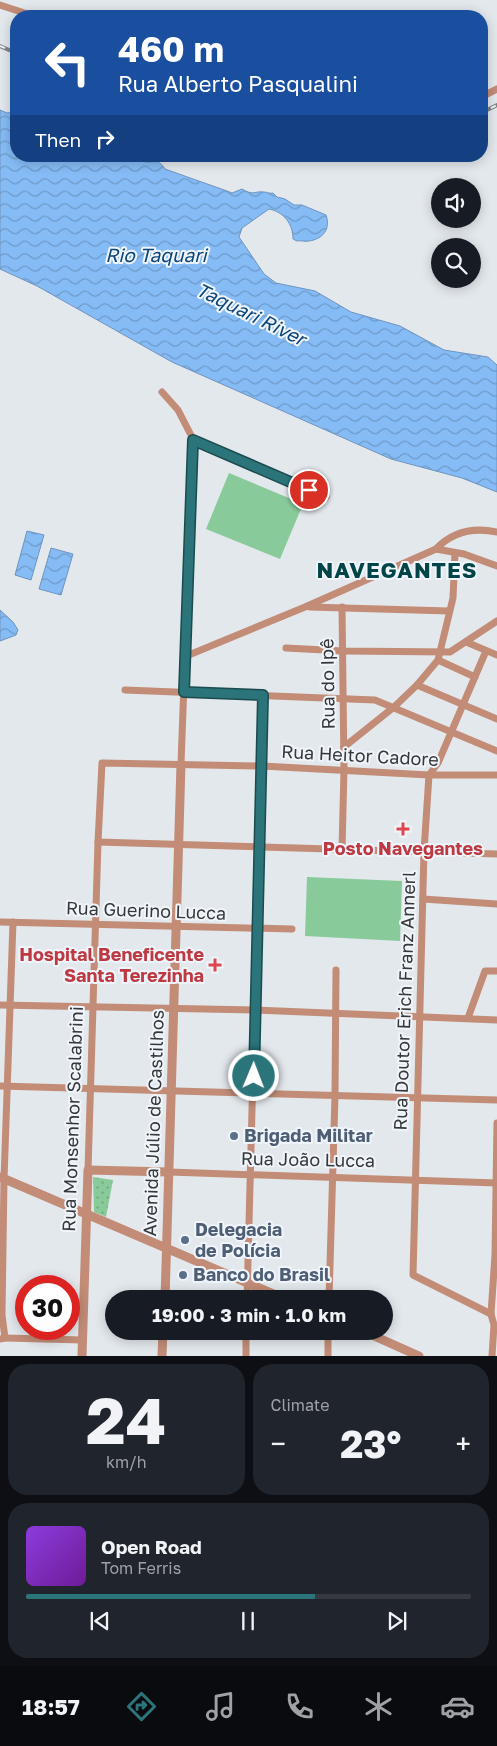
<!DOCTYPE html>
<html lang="en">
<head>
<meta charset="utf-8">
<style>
  :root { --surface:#171b24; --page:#20242c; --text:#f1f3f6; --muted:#9ea1a6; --line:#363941; --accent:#2a747a }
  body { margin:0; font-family:"Golos Text",sans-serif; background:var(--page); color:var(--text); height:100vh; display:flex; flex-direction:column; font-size:19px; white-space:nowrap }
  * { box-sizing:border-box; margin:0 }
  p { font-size:16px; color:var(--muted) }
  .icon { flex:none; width:28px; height:28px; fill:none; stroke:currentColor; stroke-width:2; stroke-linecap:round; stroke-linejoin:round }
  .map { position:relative; height:1356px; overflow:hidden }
  .sheet { display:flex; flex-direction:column; gap:8px; padding:8px; background:#0d0f14; flex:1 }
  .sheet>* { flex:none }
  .banner { position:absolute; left:10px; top:10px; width:478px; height:152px; border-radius:20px; box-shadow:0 2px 12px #0003; background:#1a4fa0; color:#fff; overflow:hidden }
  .tools { position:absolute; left:431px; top:178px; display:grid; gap:10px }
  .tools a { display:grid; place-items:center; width:50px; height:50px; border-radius:50%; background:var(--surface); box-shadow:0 2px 12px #0003; font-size:25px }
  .speed { position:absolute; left:15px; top:1275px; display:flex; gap:10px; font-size:25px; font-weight:700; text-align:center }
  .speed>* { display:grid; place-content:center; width:65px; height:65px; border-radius:50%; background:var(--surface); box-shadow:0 2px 12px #0003; line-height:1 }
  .speed .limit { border:8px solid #d22; background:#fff; color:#111 }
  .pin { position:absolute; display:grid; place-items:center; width:42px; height:42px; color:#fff; margin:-21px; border:2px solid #fff; border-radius:50%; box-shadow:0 1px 5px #0007 }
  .me { position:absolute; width:55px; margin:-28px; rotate:1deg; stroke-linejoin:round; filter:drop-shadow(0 0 4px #0008) }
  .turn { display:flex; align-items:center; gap:18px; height:105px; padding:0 25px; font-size:22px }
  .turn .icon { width:65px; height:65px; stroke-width:2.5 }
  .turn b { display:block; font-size:35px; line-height:42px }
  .then { display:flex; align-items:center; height:48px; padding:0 25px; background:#0003; gap:10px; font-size:19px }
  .big { font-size:38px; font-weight:700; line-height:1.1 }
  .sheet .card { flex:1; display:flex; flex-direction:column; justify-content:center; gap:8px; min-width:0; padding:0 18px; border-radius:20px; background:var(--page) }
  .sheet .dial { align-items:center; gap:0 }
  .dial b { font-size:65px; line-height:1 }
  .song { display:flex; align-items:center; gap:15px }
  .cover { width:60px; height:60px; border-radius:8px; background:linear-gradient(135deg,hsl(270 70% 55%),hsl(280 70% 35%)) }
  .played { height:5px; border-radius:2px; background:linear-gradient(90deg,var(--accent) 65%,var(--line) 65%) }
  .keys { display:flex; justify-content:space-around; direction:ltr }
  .heat { display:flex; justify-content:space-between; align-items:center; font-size:28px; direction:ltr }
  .sheet .tiles { flex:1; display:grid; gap:8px; grid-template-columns:1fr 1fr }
  .card:last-child { grid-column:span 2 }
  .trip { position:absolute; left:105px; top:1290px; width:288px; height:50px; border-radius:25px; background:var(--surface); box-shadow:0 2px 12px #0003; font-weight:700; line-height:50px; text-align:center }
  .dock { display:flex; height:80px; justify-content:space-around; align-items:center; background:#090b0e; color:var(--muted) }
  .dock .icon { width:35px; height:35px }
  .dock .selected { color:var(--accent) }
  .dock b { font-size:22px; color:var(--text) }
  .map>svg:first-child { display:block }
</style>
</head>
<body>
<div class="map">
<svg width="497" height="1356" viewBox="0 0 497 1356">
  <defs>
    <pattern id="grass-dots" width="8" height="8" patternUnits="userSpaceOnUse" patternTransform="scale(1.25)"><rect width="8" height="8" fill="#89ca9b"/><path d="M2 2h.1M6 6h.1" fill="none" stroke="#71a57f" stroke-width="1.8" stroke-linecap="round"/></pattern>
    <pattern id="water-waves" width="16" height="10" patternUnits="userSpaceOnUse" patternTransform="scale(1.25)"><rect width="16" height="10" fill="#86bcf6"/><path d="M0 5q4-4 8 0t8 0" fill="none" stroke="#6e9ac8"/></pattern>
  </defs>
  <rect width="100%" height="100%" fill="#e3e8ed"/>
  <path fill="url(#grass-dots)" d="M 93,1177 L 113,1180 L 106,1217 L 94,1212 Z"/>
  <g fill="#89ca9b">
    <path d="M 229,473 L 303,504 L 280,559 L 206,529 Z"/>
    <path d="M 307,877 L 402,881 L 400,941 L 305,936 Z"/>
  </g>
  <g fill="url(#water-waves)" stroke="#6e94be">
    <path d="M 0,110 L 7,113 L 16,112 L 16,156 L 133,156 C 137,158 141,161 146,162 C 155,163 158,158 165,169 L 227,191 L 232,193 L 242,189 C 254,196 253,191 264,192 C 267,192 270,194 273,193 L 277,197 L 285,199 L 294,205 L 302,205 L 326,215 C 331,229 323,239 309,241 C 304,242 301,240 297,241 L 293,239 C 293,224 284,212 269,209 L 242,228 L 239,237 L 264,274 L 276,283 L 315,291 L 351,312 L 400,326 L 444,350 L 488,357 L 497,365 L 497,492 L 462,478 L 391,459 L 172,362 L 37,286 L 0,269 Z"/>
    <path d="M 27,531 L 44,535 L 31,580 L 15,575 Z"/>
    <path d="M 51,548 L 73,554 L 61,595 L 39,589 Z"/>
    <path d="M 0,610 L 13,622 L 18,630 L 16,635 L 0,641 Z"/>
  </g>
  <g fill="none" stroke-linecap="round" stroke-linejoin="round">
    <g stroke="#c28c77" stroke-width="7">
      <path d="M 0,5 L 34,16"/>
      <path d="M 481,97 L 497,89"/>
      <path d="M 162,392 L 178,410 L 193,439 L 181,764"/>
      <path d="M 193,439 L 326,497"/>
      <path d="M 436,549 C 453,531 473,527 497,532"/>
      <path d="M 310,607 L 449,611"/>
      <path d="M 466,642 L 497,655"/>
      <path d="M 286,648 L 343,651 L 450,652 L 497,621"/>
      <path d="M 486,651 L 438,763 L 429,775 L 424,851 L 413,1275 L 491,1314"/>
      <path d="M 184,657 L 305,607 L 436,549 L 464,554 L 497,566"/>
      <path d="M 438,660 L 475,677"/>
      <path d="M 417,685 L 497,719"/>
      <path d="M 125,690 L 375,700 L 497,751"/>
      <path d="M 344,747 L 394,707 L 417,685 L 438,660 L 453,598 L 455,553"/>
      <path d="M 98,842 L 497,854"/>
      <path d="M 342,850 L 344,769 L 342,607"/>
      <path d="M 423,899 L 497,904"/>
      <path d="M 0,922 L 292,929"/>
      <path d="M 0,1005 L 255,1010 L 497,1020"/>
      <path d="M 468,1018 L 485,971 L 497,971"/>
      <path d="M 0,1086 L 497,1100"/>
      <path d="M 88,1170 L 98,842 L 102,763 L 262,766 L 429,775 L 497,775"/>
      <path d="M 169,1172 L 497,1183"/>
      <path d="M 247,1299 L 263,695"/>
      <path d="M 329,1299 L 335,1096 L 336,970"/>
      <path d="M 5,1338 L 82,1340"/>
      <path d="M 0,1339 L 5,1338 L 2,1315 L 4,1179 L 13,922"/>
      <path d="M 246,1356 L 246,1331"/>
      <path d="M 328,1356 L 328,1331"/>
      <path d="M 492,1356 L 494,1325 L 491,1314 L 495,1255 L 497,1123"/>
    </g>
    <g stroke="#c28c77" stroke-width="9">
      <path d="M 0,1177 L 285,1299"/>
      <path d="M 165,1299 L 181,764"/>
      <path d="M 363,1331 L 419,1356"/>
      <path d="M 82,1356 L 88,1170 L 169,1172"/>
      <path d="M 162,1356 L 163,1331"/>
    </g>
    <g stroke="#808387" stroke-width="4">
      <g id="rail">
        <path d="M 0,46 L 16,53"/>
        <path d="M 481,113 L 497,105"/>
      </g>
    </g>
    <use href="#rail" stroke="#f0f5fb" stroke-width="2" stroke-dasharray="5.5" stroke-linecap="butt"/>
  </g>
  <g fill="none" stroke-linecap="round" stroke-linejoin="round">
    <g stroke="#1b4b4f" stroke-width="12">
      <path id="route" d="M 254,1076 L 263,695 L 184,692 L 193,440 L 309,490"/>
    </g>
    <use href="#route" stroke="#2a747a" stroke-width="9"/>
  </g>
  <g fill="#e0444e" stroke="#f0f5fb" stroke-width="2">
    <path d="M400.5 821.5h5v5h5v5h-5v5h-5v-5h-5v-5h5z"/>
    <path d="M212.5 957.5h5v5h5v5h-5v5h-5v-5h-5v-5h5z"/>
  </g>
  <g fill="#5c6f8a" stroke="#f0f5fb" stroke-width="2">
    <circle cx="234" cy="1136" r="5"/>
    <circle cx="185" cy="1240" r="5"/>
    <circle cx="183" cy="1275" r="5"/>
  </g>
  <g text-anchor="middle" stroke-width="4" stroke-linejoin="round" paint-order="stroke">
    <g font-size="18" fill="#36383a" stroke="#f0f5fb">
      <text transform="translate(328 684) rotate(-91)" y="6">Rua do Ipê</text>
      <text transform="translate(360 756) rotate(3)" y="6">Rua Heitor Cadore</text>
      <text transform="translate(146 911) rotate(2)" y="6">Rua Guerino Lucca</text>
      <text transform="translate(405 1001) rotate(-88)" y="6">Rua Doutor Erich Franz Annerl</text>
      <text transform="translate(73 1119) rotate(-88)" y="6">Rua Monsenhor Scalabrini</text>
      <text transform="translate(154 1123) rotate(-88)" y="6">Avenida Júlio de Castilhos</text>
      <text transform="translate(308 1160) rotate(1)" y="6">Rua João Lucca</text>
    </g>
    <g font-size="18" font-weight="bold" fill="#be3a42" stroke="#f0f5fb">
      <text x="403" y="855">Posto Navegantes</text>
      <text x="204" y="961" text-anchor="end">Hospital Beneficente<tspan x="204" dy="21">Santa Terezinha</tspan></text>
    </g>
    <g font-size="18" font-weight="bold" fill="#4e5e75" stroke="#f0f5fb" text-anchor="start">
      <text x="244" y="1142">Brigada Militar</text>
      <text x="195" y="1236">Delegacia<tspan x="195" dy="21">de Polícia</tspan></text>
      <text x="193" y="1281">Banco do Brasil</text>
    </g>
    <g font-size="19" font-style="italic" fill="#0c477b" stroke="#f0f5fb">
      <text x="156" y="262">Rio Taquari</text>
      <text transform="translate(251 314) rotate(26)" y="7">Taquari River</text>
    </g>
    <g font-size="22" font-weight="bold" letter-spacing="1" fill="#014549" stroke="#f0f5fb">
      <text x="397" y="578">NAVEGANTES</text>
    </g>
  </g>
</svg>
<div class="tools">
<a><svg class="icon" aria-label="sound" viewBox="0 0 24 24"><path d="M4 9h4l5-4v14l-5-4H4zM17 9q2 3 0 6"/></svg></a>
<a><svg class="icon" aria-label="search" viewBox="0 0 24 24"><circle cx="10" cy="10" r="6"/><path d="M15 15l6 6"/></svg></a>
</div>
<div class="speed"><div class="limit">30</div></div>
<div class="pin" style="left:309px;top:490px;background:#d93025"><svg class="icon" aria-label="arrive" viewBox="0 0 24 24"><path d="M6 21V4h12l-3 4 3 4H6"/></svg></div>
<svg class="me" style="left:254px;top:1076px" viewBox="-20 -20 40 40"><circle r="17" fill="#2a747a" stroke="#fff" stroke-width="3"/><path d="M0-11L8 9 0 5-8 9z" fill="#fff"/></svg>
<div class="trip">19:00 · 3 min · 1.0 km</div>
<div class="banner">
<div class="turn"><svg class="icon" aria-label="left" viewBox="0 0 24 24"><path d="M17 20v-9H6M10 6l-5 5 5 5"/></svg><div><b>460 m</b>Rua Alberto Pasqualini</div></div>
<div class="then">Then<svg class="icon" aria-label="right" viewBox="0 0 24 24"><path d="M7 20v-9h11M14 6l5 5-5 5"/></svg></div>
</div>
</div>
<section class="sheet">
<div class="tiles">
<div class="card dial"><b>24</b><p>km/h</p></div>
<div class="card"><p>Climate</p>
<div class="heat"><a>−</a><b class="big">23°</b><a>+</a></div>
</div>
<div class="card">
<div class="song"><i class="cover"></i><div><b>Open Road</b><p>Tom Ferris</p></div></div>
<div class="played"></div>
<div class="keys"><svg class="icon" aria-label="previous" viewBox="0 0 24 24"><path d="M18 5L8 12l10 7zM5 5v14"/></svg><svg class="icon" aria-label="pause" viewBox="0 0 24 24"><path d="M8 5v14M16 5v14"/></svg><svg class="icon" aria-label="next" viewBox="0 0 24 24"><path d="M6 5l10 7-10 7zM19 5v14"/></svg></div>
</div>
</div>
</section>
<nav class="dock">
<b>18:57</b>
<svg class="icon selected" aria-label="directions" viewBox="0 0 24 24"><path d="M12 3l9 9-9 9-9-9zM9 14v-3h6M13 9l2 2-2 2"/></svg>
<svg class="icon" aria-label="music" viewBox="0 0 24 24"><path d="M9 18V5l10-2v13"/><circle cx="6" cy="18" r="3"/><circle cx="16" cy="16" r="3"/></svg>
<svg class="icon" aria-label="phone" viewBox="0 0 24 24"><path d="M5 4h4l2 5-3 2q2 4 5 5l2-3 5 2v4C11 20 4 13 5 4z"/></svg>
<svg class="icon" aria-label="climate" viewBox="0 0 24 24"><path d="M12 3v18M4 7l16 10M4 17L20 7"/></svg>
<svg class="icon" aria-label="car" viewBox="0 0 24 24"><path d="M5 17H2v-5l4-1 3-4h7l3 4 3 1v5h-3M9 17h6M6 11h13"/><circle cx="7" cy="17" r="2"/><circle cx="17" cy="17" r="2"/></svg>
</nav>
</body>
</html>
